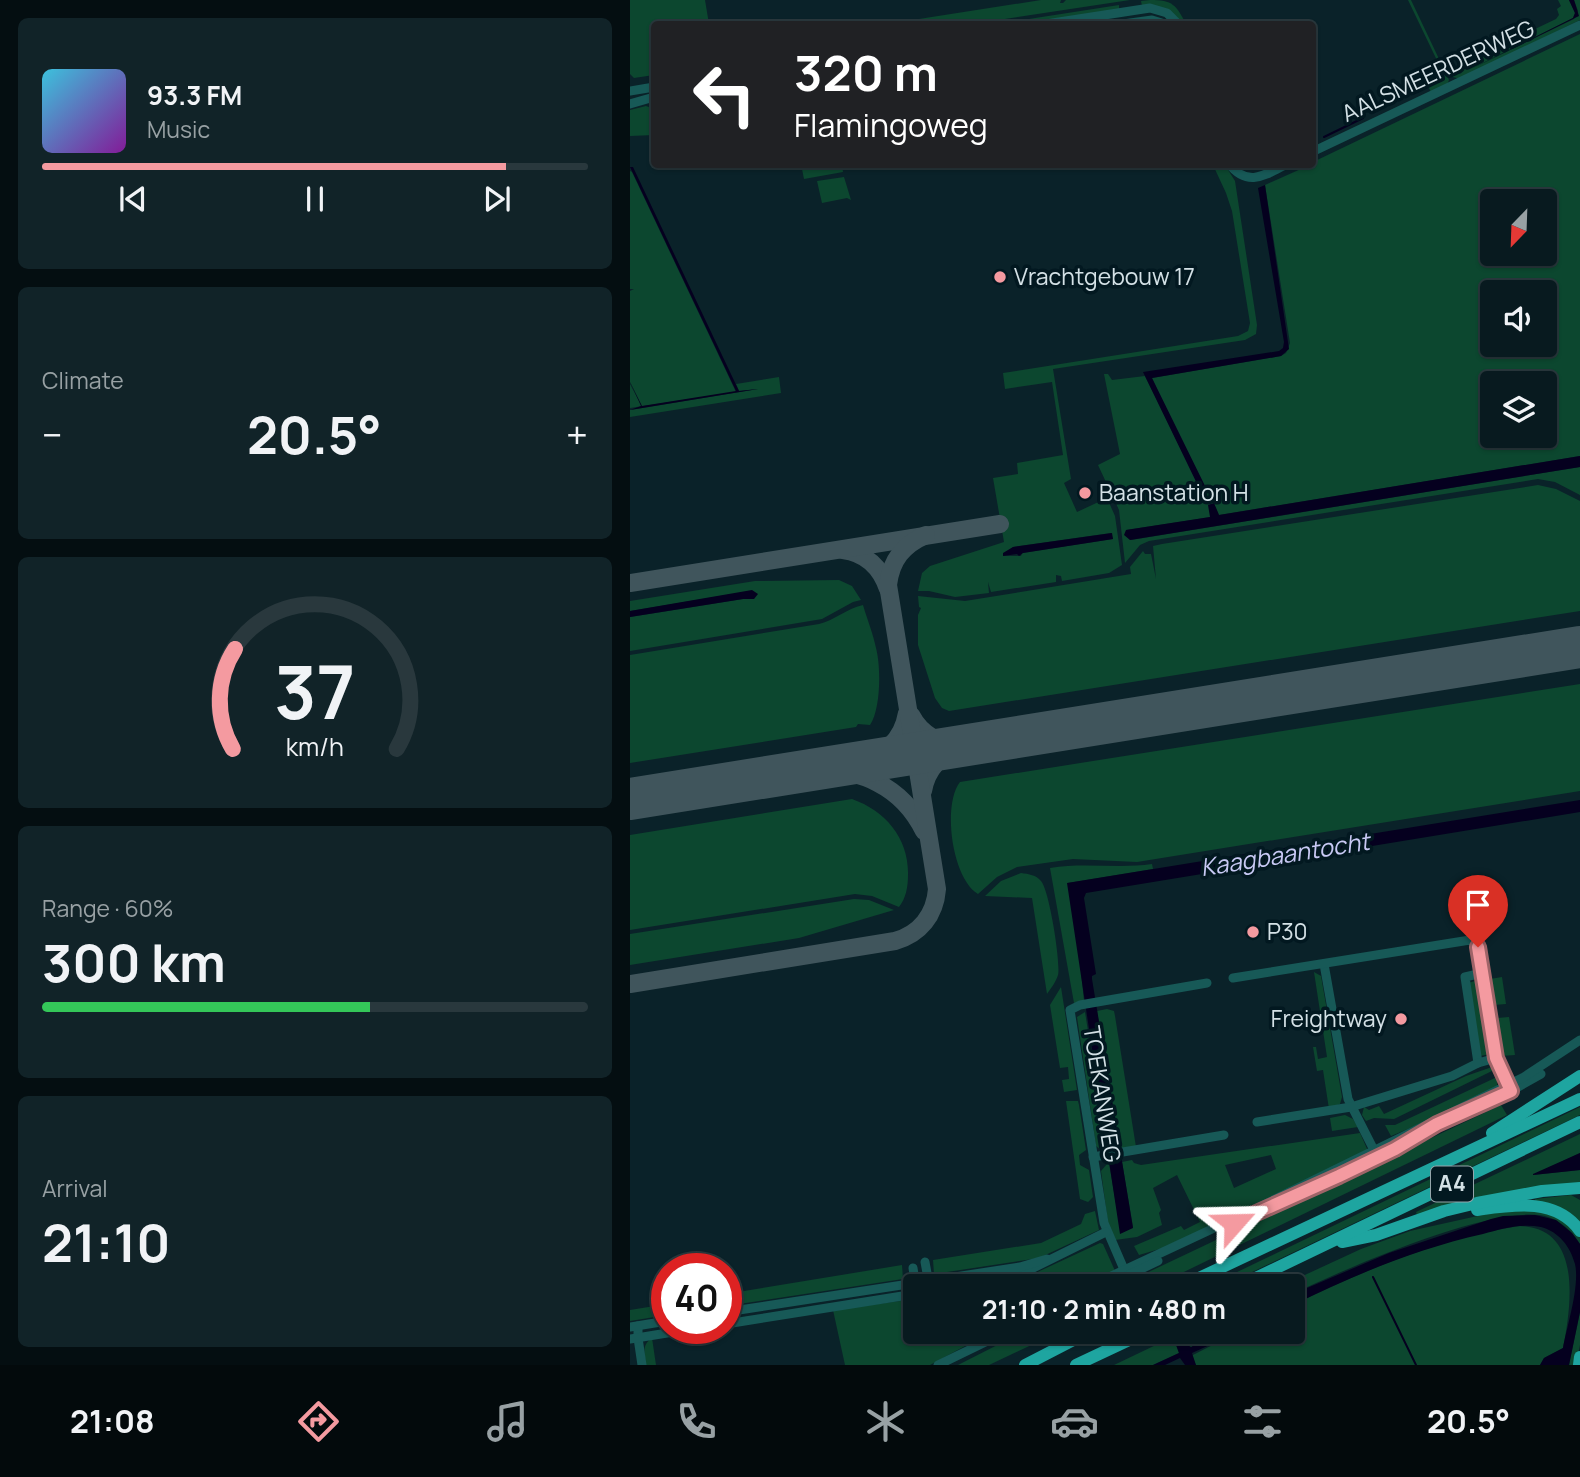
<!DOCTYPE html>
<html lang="en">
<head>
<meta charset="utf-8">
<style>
  :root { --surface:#081a1f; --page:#112328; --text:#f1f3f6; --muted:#98a1a4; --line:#29383d; --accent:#f49aa0 }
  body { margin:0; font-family:Manrope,sans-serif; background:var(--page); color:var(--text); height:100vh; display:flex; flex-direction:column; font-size:26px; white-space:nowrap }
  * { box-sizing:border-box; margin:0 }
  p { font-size:23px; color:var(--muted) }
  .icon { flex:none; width:38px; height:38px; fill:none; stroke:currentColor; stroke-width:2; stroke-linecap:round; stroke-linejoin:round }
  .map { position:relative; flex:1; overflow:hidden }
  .panel { display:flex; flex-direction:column; gap:18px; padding:18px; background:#040e11; width:630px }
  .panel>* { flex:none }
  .guide { position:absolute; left:21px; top:21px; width:665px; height:147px; border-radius:7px; box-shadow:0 2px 5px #0004,0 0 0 2px var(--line); background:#202124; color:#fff; overflow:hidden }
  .needle { width:46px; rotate:203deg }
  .fabs { position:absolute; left:850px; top:189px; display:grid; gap:14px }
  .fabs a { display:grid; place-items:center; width:77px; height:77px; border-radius:7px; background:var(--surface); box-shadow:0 2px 5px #0004,0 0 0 2px var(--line); font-size:35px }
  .speed { position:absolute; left:21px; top:1253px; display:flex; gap:14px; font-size:35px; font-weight:700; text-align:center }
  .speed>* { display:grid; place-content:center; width:91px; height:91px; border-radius:50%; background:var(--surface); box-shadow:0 2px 5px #0004,0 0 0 2px var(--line); line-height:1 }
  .speed .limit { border:10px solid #d22; background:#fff; color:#111 }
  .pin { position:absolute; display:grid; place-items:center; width:60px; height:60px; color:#fff; margin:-72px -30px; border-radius:50% 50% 50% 0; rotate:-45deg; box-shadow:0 0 7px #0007 }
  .pin .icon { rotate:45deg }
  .me { position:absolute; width:77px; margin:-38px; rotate:65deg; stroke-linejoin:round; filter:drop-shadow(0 0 5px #0008) }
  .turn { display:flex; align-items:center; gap:24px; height:147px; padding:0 28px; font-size:32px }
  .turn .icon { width:91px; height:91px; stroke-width:2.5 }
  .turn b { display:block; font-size:49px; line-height:60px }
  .big { font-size:52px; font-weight:700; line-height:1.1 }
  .panel .card { flex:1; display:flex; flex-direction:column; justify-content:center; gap:10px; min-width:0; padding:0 24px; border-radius:10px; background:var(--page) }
  .panel .dial { align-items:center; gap:0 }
  .dial svg { height:182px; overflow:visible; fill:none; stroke:var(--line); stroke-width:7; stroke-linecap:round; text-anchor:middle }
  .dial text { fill:var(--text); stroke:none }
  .song { display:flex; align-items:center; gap:21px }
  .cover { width:84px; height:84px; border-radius:10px; background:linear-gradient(135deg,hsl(190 70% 55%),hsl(290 70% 35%)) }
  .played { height:7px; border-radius:4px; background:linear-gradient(90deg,var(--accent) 85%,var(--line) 85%) }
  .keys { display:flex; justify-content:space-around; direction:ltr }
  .heat { display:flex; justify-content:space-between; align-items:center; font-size:38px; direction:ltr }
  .charge { height:10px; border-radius:5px; background:linear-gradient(90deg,#34c759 60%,var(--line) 0) }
  .trip { position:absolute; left:273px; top:1274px; width:402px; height:70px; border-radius:7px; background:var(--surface); box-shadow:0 2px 5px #0004,0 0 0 2px var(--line); font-weight:700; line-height:70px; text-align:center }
  .tab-bar { display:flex; height:112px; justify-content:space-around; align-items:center; background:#030a0c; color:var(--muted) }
  .tab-bar .icon { width:49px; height:49px }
  .tab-bar .selected { color:var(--accent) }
  .tab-bar b { font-size:32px; color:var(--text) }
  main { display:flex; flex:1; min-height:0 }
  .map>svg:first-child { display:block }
</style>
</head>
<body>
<main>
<section class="panel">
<div class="card">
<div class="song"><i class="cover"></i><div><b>93.3 FM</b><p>Music</p></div></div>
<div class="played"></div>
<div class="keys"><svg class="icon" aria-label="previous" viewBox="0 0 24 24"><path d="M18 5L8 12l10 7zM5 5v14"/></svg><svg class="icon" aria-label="pause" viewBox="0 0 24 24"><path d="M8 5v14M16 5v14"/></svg><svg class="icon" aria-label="next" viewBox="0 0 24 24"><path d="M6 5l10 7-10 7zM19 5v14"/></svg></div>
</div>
<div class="card"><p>Climate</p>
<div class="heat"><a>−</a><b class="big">20.5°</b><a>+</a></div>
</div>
<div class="card dial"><svg viewBox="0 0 100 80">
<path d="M14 69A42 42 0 1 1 86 69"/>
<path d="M14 69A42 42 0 0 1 15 25" stroke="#f49aa0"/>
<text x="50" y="56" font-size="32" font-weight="700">37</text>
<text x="50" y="72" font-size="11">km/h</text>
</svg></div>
<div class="card"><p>Range · 60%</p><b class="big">300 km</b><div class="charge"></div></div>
<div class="card"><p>Arrival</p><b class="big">21:10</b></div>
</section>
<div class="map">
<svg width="950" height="1365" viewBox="0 0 950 1365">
  <rect width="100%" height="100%" fill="#0a2229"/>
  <g fill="#0c472f" fill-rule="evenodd">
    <path d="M 0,0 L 75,0 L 79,24 L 24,24 L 24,75 L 4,78 L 0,74 Z"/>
    <path d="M 411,0 L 431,0 L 430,3 L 433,3 L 436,0 L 500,0 L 342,24 L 257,24 Z"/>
    <path d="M 520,0 C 543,0 546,5 556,24 L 550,24 L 512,6 L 511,1 Z"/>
    <path d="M 778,0 L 781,0 L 819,80 L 817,85 L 801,92 L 798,86 L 815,77 Z"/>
    <path d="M 928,0 L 939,0 L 945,13 L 943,18 L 841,69 L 944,19 L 948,11 L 944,0 L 950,0 L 950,20 L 830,79 L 823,77 L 821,72 L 824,68 L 926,19 L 929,15 L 927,9 L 931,6 Z"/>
    <path d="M 489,5 L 489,10 L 397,24 L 367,24 Z"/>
    <path d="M 950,34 L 950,456 L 589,515 L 584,504 L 581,517 L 496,530 L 501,540 L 950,467 L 950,495 L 925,482 L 908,479 L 519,541 L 510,545 L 495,563 L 489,510 L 468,465 L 490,454 L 474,374 L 478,374 L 482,380 L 515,376 L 573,494 L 522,378 L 651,356 L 656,353 L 660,343 L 635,185 L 682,164 L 683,162 ZM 863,201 L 915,201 L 915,254 L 863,254 ZM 863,292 L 915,292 L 915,345 L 863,345 ZM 863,383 L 915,383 L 915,436 L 863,436 Z"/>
    <path d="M 16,106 L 24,109 L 24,135 L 0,136 L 0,110 Z"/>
    <path d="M 198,165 L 212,165 L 213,172 L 174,179 L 172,169 Z"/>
    <path d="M 583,165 L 595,165 L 605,181 L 627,325 L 626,334 L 615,340 L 423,369 L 441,479 L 434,483 L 447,512 L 477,498 L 485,516 L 492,565 L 479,573 L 432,581 L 431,576 L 426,575 L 426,582 L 361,592 L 358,582 L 359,593 L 325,597 L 299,591 L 288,591 L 292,573 L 300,566 L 374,542 L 363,478 L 388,474 L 387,463 L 433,455 L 422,382 L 375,389 L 373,373 L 608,336 L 618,331 L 620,323 L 602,211 L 596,193 ZM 481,533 L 483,539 L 392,553 L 391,556 L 373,556 L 383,547 Z"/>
    <path d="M 0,171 L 2,172 L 106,392 L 0,408 L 0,384 L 8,399 L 0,382 L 0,291 L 4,289 L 0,289 Z"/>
    <path d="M 214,177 L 221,200 L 217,198 L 192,203 L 187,181 Z"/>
    <path d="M 149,377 L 151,393 L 0,417 L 0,410 L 128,389 L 109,391 L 106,384 Z"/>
    <path d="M 908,485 L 926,489 L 950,501 L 950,611 L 319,711 L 312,708 L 305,698 L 288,645 L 288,615 L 291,608 L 289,607 L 288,596 L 335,601 L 501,574 L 500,567 L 513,551 L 515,554 L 521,554 L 526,579 L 523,546 L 532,544 Z"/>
    <path d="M 209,580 L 222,586 L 231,600 L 223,602 L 192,619 L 0,651 L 0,617 L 113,599 L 124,599 L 125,593 L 121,591 L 0,611 L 0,601 L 125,581 Z"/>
    <path d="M 233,605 C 237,619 243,633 246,648 C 251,666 251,709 240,725 L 228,724 L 226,727 L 0,763 L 0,655 L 189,624 C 205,620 216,609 233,605 Z"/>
    <path d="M 950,684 L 950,791 L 507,862 L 443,859 L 387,867 L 367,877 L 348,894 C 322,879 312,805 330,782 Z"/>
    <path d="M 222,799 C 256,811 279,839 278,875 C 278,887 276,898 269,907 L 242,896 L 225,894 L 0,930 L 0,835 Z"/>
    <path d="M 522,864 L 523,869 L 438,883 L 450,961 L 454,1001 L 444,1003 L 420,868 C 454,862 488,869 522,864 Z"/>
    <path d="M 391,873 C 399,874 406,875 411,881 C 419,889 431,963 428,975 C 426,982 421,988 417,994 L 402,898 L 355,896 L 371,881 Z"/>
    <path d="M 224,899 L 239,900 L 264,910 L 169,938 L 0,965 L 0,934 Z"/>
    <path d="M 684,972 L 691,976 L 712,1097 L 710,1104 L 699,1109 L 693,1070 L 687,1071 L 683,1047 L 686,1047 L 688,1059 L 697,1057 Z"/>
    <path d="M 872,977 L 876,1004 L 864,1005 L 860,979 Z"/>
    <path d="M 845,981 L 850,984 L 861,1054 L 850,1056 L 838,983 Z"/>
    <path d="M 431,987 L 447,1090 L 434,1092 L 432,1080 L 439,1079 L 438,1067 L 430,1068 L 420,1005 Z"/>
    <path d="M 477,1009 L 484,1011 L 485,1016 L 506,1147 L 490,1150 L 467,1011 Z"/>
    <path d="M 455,1012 L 477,1152 L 474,1152 L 466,1146 L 447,1017 Z"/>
    <path d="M 879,1017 L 885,1055 L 871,1056 L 865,1022 L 867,1018 Z"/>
    <path d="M 862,1067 L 864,1070 L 764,1119 L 744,1118 L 736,1121 L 732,1115 L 734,1107 L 739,1110 L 749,1106 L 754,1114 L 836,1076 Z"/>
    <path d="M 867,1077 L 867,1087 L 802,1119 L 761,1136 L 755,1125 L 765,1125 Z"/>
    <path d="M 436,1101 L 448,1101 L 449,1105 L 456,1150 L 449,1155 L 450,1165 L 459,1170 L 463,1197 L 458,1202 L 450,1199 Z"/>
    <path d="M 871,1105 L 877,1115 L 525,1286 L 489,1286 Z"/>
    <path d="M 950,1107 L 950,1115 L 593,1286 L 578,1286 Z"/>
    <path d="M 715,1115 L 723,1119 L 728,1127 L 702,1131 L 700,1118 Z"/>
    <path d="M 730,1133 L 738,1151 L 533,1248 L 509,1255 L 504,1246 L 551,1226 L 554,1230 L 570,1222 L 547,1175 L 523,1188 L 531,1210 L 529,1213 L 532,1225 L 507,1237 L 485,1240 L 478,1223 L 471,1171 L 477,1164 L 479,1163 L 491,1233 L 503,1227 L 492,1162 L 502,1160 L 504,1163 L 511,1165 ZM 641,1155 L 646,1169 L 604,1188 L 595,1165 Z"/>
    <path d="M 950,1134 L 950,1153 L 903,1175 L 950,1170 L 950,1184 L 787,1215 L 786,1212 Z"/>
    <path d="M 941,1195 L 950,1200 L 950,1227 L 906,1204 L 905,1199 Z"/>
    <path d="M 879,1209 L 925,1213 L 950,1234 L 950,1244 C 943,1232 931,1221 918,1217 C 868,1201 712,1270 663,1294 L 663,1286 L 651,1286 L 731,1249 L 780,1231 Z"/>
    <path d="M 465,1211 L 469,1230 L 409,1258 L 304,1274 L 303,1260 L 411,1243 L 451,1224 L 455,1214 Z"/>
    <path d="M 889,1226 C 950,1227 943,1298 933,1348 L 914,1358 L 910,1365 L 566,1365 L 561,1356 L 608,1332 L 663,1332 L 663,1305 C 735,1270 810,1238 889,1226 Z"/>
    <path d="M 470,1243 L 473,1244 L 486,1273 L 454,1286 L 369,1286 L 386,1282 Z"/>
    <path d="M 272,1265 L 273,1279 L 96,1306 L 96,1294 Z"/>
    <path d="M 285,1299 L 285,1332 L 361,1332 L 300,1365 L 215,1365 L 203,1310 Z"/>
    <path d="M 37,1304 L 37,1315 L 0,1321 L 0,1310 Z"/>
    <path d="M 950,1312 L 950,1345 L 946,1365 L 939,1365 Z"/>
    <path d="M 393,1332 L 429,1332 L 359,1365 L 328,1365 Z"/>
    <path d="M 553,1332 L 589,1332 L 561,1347 L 554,1341 L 546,1344 L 549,1353 L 523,1365 L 484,1365 Z"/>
    <path d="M 22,1338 L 26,1365 L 16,1365 C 15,1354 11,1345 22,1338 Z"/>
  </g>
  <g fill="#05001f">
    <path d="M 939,0 L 944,0 L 949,16 L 841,69 L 943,18 L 945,13 Z"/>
    <path d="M 0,167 L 3,167 L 109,391 L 128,389 L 0,410 L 11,406 L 0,382 L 12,406 L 106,391 Z"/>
    <path d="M 635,185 L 659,349 L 651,356 L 522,378 L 578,492 L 572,494 L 513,372 L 649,351 L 653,348 L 654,342 L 628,188 Z"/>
    <path d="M 950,456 L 950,467 L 500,540 L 494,535 L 496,530 L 580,517 L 578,505 L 584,503 L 589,515 Z"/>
    <path d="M 482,533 L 483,539 L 393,553 L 389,556 L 387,554 L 373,556 L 373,553 L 383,547 Z"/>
    <path d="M 122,590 L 128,594 L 124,599 L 113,599 L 0,617 L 0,611 Z"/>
    <path d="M 950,800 L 950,812 L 456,893 L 454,898 L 466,974 L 462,976 L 462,979 L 503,1228 L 490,1234 L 437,883 Z"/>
    <path d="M 950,1153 L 950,1170 L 903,1175 L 903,1174 Z"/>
    <path d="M 905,1215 L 926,1220 L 942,1233 L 950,1244 L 950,1312 L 939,1365 L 910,1365 L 914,1358 L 933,1348 C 937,1326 950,1286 945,1264 C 940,1246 929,1232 911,1227 C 891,1223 871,1229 853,1234 C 786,1249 724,1275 663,1305 L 663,1294 L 759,1253 L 861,1219 L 873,1216 Z"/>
    <path d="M 589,1332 L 608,1332 L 562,1353 L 566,1365 L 555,1365 L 550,1358 L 535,1365 L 523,1365 L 549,1353 L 546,1345 L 554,1341 L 557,1345 L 561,1347 Z"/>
  </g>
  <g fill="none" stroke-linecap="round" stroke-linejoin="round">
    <g stroke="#05001f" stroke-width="2">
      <path d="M 694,137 L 733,118"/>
      <path d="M 743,1277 L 786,1365"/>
    </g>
    <g stroke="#40555c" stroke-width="18">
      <path d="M 213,550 C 236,553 251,568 258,589"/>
      <path d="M 0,583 L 370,524"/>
      <path d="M 949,647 L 950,647"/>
      <path d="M 281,715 C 292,736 309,743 332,746"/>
      <path d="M 226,763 C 253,755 272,743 277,713"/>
      <path d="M 182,770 C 230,768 272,786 294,831"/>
      <path d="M 293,791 C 297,768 311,755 332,746"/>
      <path d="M 0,984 L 265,941 C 290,934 305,915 307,889 L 258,585 C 261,560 273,545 296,535"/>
    </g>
    <path stroke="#40555c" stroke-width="42" d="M 0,799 L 950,647"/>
    <g stroke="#175957" stroke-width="9">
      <path d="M 416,24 L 520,8 L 537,13 L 548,24"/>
      <path d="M 493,24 L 522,20 L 535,24"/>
      <path d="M 0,91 L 24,87"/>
      <path d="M 0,104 L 24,97"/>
      <path d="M 682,152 L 950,25"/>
      <path d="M 599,164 C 618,188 635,175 657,164"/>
      <path d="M 694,964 L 718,1099 L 747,1156"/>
      <path d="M 852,973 L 835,977 L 848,1063 L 866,1058"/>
      <path d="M 603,978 L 840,940 L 848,947 L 866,1058 L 880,1089"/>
      <path d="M 833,1113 L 881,1091 L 911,1074"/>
      <path d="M 627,1122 L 721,1107 L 822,1076 L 848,1063"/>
      <path d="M 463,1157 L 594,1135"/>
      <path d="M 692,1182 L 765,1149 L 783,1138"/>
      <path d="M 295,1262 L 299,1284"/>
      <path d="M 283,1268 L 285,1281"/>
      <path d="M 496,1274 L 474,1223 L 440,1010 L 450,1005 L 577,983"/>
      <path d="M 331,1286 L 368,1282 L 383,1278 L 476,1232"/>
      <path d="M 460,1286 L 627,1208 L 894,1077 L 950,1040"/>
      <path d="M 475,1286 L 528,1261"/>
      <path d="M 96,1312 L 390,1267 L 417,1259"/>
      <path d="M 96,1324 L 285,1294"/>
      <path d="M 8,1326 L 8,1338 L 12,1365"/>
      <path d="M 0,1327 L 37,1321"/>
      <path d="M 0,1339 L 68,1328"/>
      <path d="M 308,1365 L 376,1332"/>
    </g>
    <g stroke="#1ea5a0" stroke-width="12">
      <path d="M 862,1133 L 950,1076"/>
      <path d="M 847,1210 C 882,1205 926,1197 950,1231"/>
      <path d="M 712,1242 L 746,1235 L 814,1211 L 847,1203 L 912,1191 L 950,1188"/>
      <path d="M 552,1286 L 950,1099"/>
      <path d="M 609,1286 L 950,1122"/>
      <path d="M 395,1365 L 459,1332"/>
      <path d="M 446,1365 L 516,1332"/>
      <path d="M 949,1365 L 950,1357"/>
    </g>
  </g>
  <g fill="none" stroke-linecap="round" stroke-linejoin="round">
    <g stroke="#9f6468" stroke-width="18">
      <path id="route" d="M 604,1223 L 709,1176 L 765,1149 L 807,1124 L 881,1091 L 866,1058 L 848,947"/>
    </g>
    <use href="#route" stroke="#f49aa0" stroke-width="12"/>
  </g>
  <g fill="#f49aa0" stroke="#021820" stroke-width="2.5">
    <circle cx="370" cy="277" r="7"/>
    <circle cx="455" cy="493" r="7"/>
    <circle cx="623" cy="932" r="7"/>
    <circle cx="771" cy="1019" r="7"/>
  </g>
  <g text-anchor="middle" stroke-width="7" stroke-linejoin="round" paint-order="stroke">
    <rect fill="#021820" stroke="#95a5ab" stroke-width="2" x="801" y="1166.5" width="42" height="35" rx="5"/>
    <g font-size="21" font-weight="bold" fill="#d4e1e6">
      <text x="822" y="1191">A4</text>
    </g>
    <g font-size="23" fill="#d4e1e6" stroke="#021820">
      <text transform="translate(808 71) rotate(-25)" y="8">AALSMEERDERWEG</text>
      <text transform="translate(472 1094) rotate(81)" y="8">TOEKANWEG</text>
    </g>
    <g font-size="23" fill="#d4e1e6" stroke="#021820" text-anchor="start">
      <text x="384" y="285">Vrachtgebouw 17</text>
      <text x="469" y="501">Baanstation H</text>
      <text x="637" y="940">P30</text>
      <text x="757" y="1027" text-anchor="end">Freightway</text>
    </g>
    <g font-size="24" font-style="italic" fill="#c8c9f4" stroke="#021820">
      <text transform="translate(655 855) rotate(-9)" y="8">Kaagbaantocht</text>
    </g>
  </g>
</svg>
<div class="fabs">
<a><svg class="needle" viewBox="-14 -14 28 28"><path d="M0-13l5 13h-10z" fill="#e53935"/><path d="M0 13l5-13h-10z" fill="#98a1a4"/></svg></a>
<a><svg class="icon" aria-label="sound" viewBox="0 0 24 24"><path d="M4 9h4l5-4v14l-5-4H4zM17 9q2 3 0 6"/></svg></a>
<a><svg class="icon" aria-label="layers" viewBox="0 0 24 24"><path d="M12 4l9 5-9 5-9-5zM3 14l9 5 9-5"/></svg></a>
</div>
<div class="speed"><div class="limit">40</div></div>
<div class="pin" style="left:848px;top:947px;background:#d93025"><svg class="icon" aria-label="arrive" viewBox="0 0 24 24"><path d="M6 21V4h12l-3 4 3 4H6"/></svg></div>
<svg class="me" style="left:604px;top:1223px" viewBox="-20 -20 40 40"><path d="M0-17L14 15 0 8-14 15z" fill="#f49aa0" stroke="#fff" stroke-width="4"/></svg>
<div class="trip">21:10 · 2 min · 480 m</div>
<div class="guide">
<div class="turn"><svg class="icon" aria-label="left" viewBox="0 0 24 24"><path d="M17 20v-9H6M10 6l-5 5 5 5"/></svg><div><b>320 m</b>Flamingoweg</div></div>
</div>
</div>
</main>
<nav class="tab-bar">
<b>21:08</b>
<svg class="icon selected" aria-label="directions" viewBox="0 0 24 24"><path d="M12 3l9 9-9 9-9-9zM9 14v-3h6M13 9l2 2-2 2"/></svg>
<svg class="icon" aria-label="music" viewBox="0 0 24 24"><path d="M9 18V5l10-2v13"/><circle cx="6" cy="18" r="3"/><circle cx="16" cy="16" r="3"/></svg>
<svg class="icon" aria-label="phone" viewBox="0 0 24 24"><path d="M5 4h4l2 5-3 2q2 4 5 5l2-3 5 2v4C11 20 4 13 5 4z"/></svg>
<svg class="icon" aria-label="climate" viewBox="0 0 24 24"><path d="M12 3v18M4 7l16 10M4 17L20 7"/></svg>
<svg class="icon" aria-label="car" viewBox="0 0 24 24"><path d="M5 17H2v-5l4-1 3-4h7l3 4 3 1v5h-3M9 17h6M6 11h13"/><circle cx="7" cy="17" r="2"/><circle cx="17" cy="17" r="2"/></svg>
<svg class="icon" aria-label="filters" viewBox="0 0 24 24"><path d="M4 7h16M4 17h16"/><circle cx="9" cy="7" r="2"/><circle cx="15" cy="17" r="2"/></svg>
<b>20.5°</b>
</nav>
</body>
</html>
